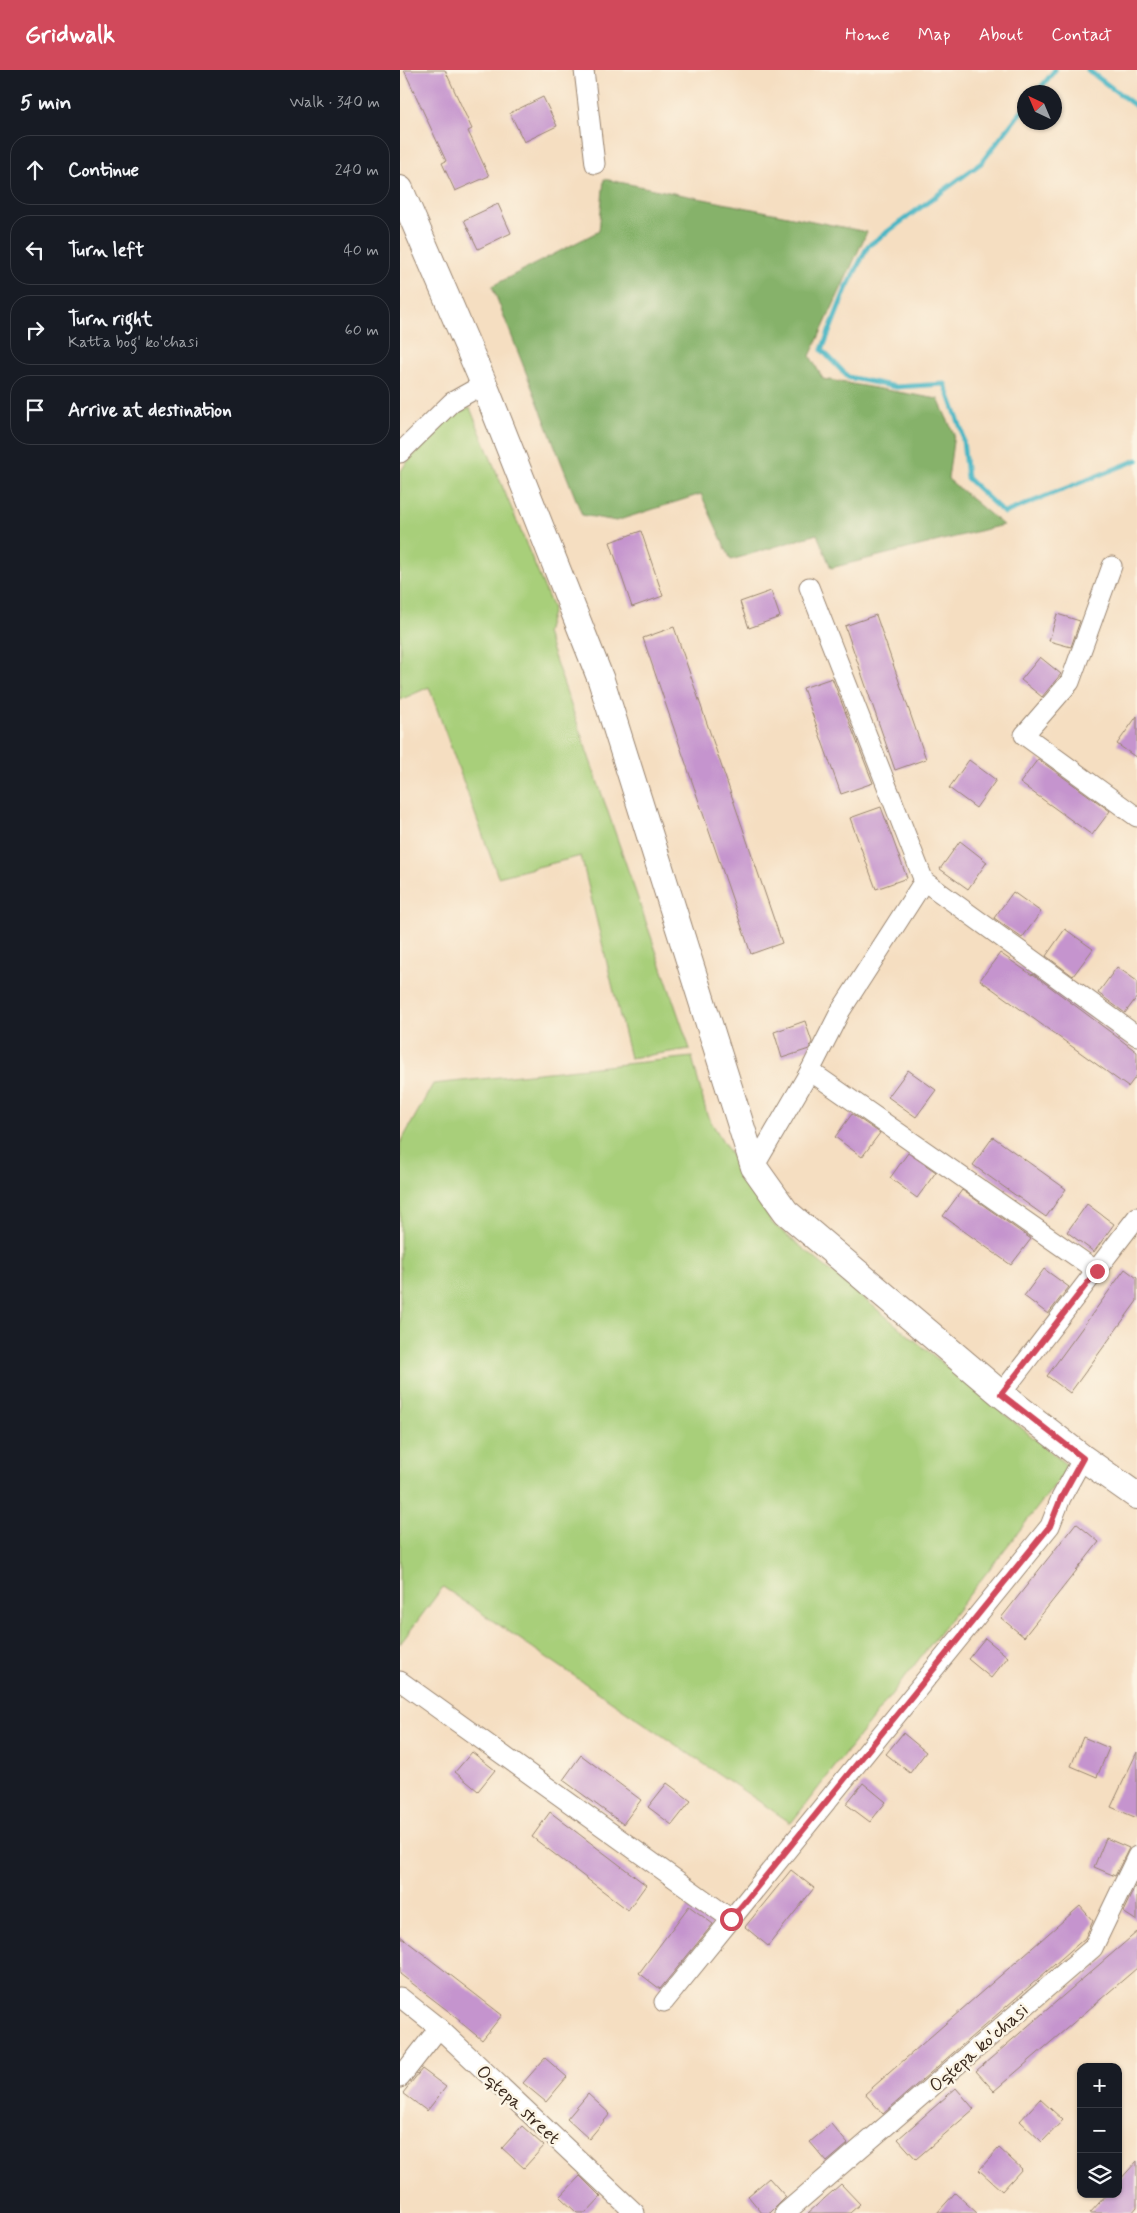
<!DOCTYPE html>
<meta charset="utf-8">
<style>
body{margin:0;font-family:Mynerve,sans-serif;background:#242831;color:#f1f3f6}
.controls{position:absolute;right:15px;bottom:15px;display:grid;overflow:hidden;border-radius:10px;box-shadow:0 1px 4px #0004}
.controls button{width:45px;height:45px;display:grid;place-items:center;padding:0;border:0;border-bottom:1px solid #363941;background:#171b24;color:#f1f3f6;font:25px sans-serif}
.compass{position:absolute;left:617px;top:15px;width:45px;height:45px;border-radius:50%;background:#171b24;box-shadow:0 1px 4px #0004;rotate:316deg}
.stop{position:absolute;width:15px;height:15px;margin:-11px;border:4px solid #d1495b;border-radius:50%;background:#fff}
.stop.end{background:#d1495b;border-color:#fff;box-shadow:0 1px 5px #0008}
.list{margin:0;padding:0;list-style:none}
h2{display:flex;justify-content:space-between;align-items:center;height:65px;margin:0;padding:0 20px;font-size:21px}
h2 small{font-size:16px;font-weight:400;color:#9ea1a6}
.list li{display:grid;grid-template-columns:32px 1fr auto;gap:15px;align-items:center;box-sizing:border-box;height:70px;margin:0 10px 10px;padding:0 10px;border:1px solid #363941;border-radius:20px}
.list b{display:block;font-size:19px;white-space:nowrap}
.list p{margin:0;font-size:16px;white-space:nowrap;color:#9ea1a6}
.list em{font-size:16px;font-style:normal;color:#9ea1a6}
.icon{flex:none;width:28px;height:28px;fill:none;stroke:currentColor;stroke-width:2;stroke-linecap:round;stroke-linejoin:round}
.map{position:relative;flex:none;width:737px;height:2143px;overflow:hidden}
header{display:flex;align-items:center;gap:30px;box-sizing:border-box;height:70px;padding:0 25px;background:#d1495b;color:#fff}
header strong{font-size:24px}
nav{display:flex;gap:28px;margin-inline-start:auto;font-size:18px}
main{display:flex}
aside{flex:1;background:#171b24}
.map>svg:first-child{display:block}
</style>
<header>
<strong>Gridwalk</strong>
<nav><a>Home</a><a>Map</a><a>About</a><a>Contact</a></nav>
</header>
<main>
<aside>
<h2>5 min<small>Walk · 340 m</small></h2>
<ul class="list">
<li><svg class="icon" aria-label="ahead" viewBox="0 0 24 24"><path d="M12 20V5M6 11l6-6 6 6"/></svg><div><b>Continue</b></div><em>240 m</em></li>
<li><svg class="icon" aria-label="left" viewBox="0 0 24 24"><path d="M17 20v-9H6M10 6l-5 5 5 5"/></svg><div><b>Turn left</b></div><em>40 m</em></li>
<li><svg class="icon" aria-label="right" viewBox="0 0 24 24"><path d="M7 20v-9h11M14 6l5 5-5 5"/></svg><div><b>Turn right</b><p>Katta bog' ko'chasi</p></div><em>60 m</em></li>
<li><svg class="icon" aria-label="arrive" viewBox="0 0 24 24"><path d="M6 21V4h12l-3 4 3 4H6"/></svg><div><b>Arrive at destination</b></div></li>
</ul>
</aside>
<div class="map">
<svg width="737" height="2143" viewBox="0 0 737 2143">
<rect width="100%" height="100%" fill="#fcf5e5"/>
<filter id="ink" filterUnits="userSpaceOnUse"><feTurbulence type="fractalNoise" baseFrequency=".02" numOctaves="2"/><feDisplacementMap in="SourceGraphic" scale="10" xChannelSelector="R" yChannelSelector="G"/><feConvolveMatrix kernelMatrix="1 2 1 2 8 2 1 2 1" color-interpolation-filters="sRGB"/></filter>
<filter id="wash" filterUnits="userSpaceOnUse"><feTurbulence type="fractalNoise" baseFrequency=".0096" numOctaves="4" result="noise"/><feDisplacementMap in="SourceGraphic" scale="20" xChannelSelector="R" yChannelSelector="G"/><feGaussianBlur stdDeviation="1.12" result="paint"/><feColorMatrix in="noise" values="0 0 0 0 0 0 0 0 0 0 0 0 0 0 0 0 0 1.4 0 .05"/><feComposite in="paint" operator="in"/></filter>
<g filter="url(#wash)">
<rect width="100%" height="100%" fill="#f5dec1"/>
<g fill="#a8cf7a" stroke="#727c4c">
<polygon points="70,338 153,539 146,563 290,979 230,988 181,786 98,807 29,617 0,630 0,402 7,392 52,345"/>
<polygon points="292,987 307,1045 372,1153 669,1397 391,1753 43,1517 0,1574 0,1074 33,1014"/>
</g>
<polygon fill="#86b26a" stroke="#606e44" points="204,109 467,162 410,286 423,309 538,329 554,364 548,409 603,455 431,498 417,464 331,490 301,424 216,451 182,445 92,216 199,161"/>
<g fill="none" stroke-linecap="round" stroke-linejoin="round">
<g stroke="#49b6c4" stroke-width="5">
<polyline points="688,0 737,37"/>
<polyline points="637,22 655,0"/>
<polyline points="624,38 581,93 468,176 446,219 422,280 448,307 496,317 545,314 562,361 567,408 604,443 737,390"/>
</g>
</g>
<g id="blocks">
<g fill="#c594ce">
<polygon points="4,0 45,0 72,59 68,61 89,106 55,121 42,93 46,91"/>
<polygon points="143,27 157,56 124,72 110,43"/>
<polygon points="98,134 111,163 78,179 64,150"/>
<polygon points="241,461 263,526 232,537 210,472"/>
<polygon points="371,521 380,547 349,558 340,532"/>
<polygon points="657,544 680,551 671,577 649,571"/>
<polygon points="476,545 526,689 495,700 445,556"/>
<polygon points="274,557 382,873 351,884 243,568"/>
<polygon points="640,587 661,604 642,627 621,610"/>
<polygon points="432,608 473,713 441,724 403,618"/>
<polygon points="737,646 737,688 717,674"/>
<polygon points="638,689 710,741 692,765 620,713"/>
<polygon points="569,690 596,710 576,738 549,718"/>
<polygon points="481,737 507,808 476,819 450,748"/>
<polygon points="560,771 587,792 568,819 540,799"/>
<polygon points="613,822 641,842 622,868 594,848"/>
<polygon points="665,859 693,879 673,906 646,886"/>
<polygon points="600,883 632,905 633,904 737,982 737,1005 728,1017 580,910"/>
<polygon points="717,897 737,911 737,927 725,943 698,923"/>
<polygon points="405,951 412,972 409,979 382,988 374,962"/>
<polygon points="508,1000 536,1020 516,1047 488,1027"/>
<polygon points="452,1044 480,1063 462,1087 435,1067"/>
<polygon points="593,1067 666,1119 646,1147 573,1095"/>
<polygon points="508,1083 536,1102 517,1128 490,1108"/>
<polygon points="562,1120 631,1169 611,1195 543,1146"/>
<polygon points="687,1134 714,1154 694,1182 667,1162"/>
<polygon points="644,1199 669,1217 648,1244 624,1226"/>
<polygon points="725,1199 737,1208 737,1231 670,1323 647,1306"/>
<polygon points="676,1453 699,1472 624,1567 601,1548"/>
<polygon points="585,1568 608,1587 591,1608 568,1589"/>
<polygon points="503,1663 526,1682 510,1703 486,1684"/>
<polygon points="683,1667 709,1678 697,1707 671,1696"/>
<polygon points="72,1682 95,1700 78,1721 55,1702"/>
<polygon points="737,1682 737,1748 711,1737"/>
<polygon points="181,1685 241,1730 223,1754 163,1710"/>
<polygon points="267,1713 291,1731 272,1755 248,1737"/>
<polygon points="463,1713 486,1732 470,1752 446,1734"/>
<polygon points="150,1742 246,1815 228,1840 132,1767"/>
<polygon points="706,1768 729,1778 715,1806 694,1797"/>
<polygon points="391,1800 414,1818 368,1876 345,1857"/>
<polygon points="737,1812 737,1851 723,1842"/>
<polygon points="289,1836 313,1854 260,1919 239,1903"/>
<polygon points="680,1836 693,1851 685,1868 483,2044 465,2024"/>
<polygon points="737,1862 737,1898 594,2021 576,2001"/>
<polygon points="0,1866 102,1945 82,1970 59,1951 60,1950 0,1904"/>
<polygon points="145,1988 167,2007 146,2032 123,2013"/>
<polygon points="22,1999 46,2017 27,2041 3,2023"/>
<polygon points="556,2018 574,2039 516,2089 498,2069"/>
<polygon points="188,2024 210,2044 189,2069 167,2049"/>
<polygon points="640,2029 663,2050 642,2072 620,2051"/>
<polygon points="431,2054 448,2074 427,2092 410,2072"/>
<polygon points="122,2056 144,2076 124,2098 102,2078"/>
<polygon points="599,2078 622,2099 602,2121 579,2100"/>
<polygon points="737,2091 737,2137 732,2143 690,2143 707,2124 718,2124 718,2112"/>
<polygon points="180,2106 201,2127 186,2143 177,2143 160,2127"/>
<polygon points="369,2108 386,2127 370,2143 362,2143 348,2126"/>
<polygon points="441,2114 460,2134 450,2143 408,2143"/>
<polygon points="555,2123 577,2143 537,2143"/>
</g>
</g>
</g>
<g filter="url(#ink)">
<use href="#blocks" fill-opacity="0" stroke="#988470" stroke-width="1"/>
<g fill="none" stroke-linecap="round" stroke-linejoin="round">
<g stroke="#988470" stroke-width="21">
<g id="street">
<polyline points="184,0 195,94"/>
<polyline points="0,383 52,332 84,314"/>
<polyline points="712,496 670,612 624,665 737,747"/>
<polyline points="409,517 524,811 737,966"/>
<polyline points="410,1001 697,1201"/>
<polyline points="354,1097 410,1001 441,940 524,811"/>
<polyline points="601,1324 737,1147"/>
<polyline points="0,1611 331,1849"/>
<polyline points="0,1927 39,1958 235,2143"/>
<polyline points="264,1932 650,1456 661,1428 683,1388"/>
<polyline points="0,2008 39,1958"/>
<polyline points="385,2143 693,1878 737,1786"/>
</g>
</g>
<g stroke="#988470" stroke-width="28">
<polyline id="secondary" points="0,119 84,314 201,610 354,1097 386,1142 601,1324 683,1388 737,1426"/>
</g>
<use href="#street" stroke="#fff" stroke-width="19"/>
<use href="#secondary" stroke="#fff" stroke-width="26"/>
</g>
</g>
<g fill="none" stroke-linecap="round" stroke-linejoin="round" filter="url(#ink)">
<polyline stroke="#d1495b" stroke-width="6" points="331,1849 650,1456 661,1428 683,1388 601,1324 697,1201"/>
</g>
<g text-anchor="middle" stroke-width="5" stroke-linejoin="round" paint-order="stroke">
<g font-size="19" fill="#3b2a1e" stroke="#fcf5e5">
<text transform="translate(578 1977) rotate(-41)" y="7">Oqtepa ko'chasi</text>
<text transform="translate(119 2034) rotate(43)" y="7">Oqtepa street</text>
</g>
</g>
</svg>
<div class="controls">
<button>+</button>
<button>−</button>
<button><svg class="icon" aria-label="layers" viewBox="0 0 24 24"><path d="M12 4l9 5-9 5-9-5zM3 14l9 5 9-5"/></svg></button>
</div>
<svg class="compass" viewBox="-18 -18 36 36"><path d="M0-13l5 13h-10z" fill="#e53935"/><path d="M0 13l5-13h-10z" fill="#9ea1a6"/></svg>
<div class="stop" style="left:331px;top:1849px"></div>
<div class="stop end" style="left:697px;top:1201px"></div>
</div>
</main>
